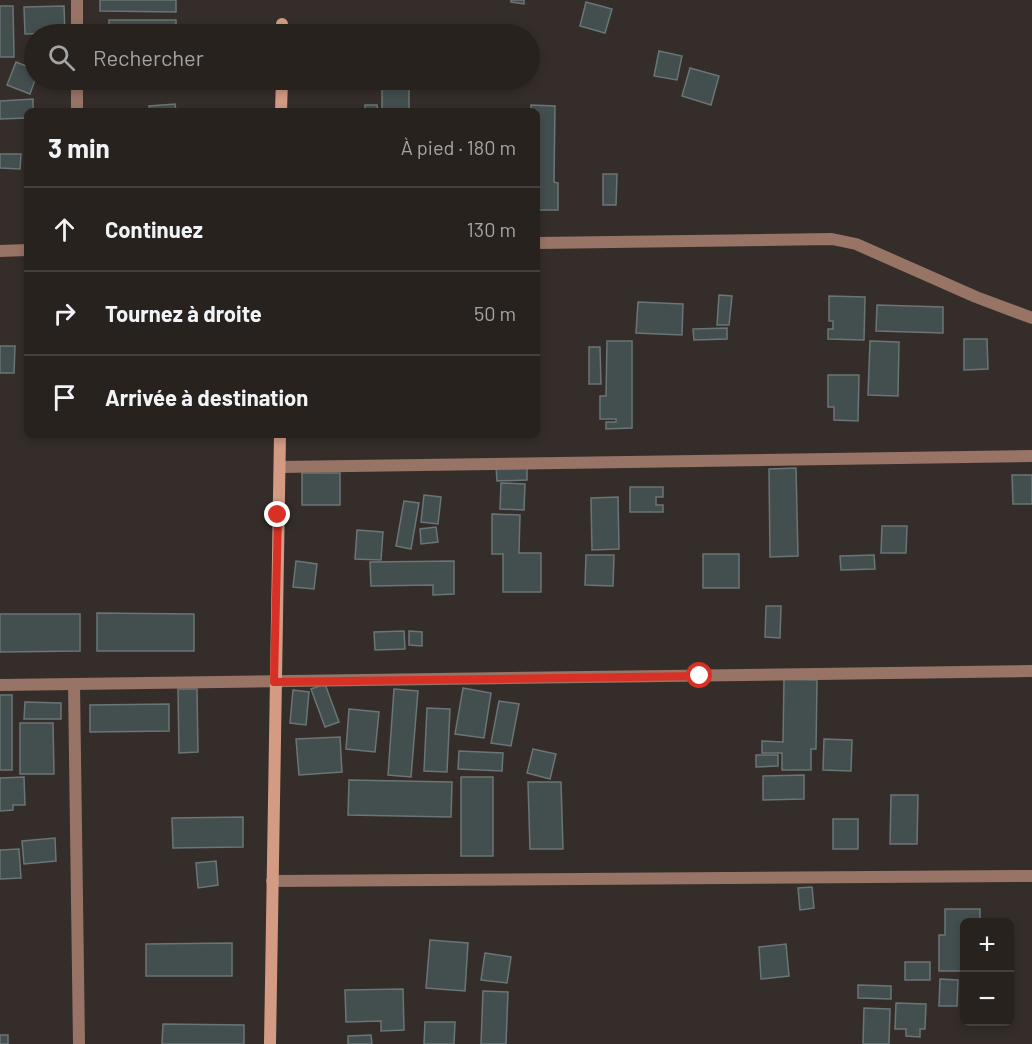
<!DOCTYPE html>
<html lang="fr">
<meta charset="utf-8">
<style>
body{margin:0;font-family:Barlow,sans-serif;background:#342f2c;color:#f1f3f6}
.controls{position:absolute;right:18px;bottom:18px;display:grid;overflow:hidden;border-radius:9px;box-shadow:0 3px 9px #0003}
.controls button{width:54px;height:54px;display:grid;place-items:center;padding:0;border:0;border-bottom:2px solid #443f3d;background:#28221f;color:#f1f3f6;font:30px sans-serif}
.stop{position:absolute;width:18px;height:18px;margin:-14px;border:4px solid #d93025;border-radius:50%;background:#fff}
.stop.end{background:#d93025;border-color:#fff;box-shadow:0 2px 6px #0008}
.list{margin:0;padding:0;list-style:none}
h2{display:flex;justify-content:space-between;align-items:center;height:78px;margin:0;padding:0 24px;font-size:26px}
h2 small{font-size:20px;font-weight:400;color:#a5a4a4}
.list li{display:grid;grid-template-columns:39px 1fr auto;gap:18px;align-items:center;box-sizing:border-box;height:84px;padding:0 24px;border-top:2px solid #443f3d}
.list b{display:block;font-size:22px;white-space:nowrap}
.list em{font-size:20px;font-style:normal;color:#a5a4a4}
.icon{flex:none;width:33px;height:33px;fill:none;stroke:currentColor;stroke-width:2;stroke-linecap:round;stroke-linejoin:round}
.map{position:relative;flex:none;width:1032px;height:1044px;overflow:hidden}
.search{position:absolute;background:#28221f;box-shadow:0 3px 9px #0003;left:24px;top:24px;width:516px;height:66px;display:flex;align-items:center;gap:15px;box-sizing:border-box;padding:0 21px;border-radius:33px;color:#a5a4a4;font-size:22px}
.panel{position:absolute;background:#28221f;box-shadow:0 3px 9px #0003;left:24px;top:108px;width:516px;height:330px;border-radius:9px}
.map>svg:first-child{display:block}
</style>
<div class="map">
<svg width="1032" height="1044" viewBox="0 0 1032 1044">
<rect width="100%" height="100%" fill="#352d29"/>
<g fill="#434e4f" stroke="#6a7576" stroke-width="1.5">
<polygon points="100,0 176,0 176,12 100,11"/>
<polygon points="511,0 524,0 524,4 511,2"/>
<polygon points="586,2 612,9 605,33 580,26"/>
<polygon points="0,6 13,6 14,57 0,57"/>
<polygon points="64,6 65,34 50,34 50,33 25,34 24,7"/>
<rect x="109" y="20" width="67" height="11"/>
<polygon points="659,51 682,56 677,80 654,76"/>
<polygon points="16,62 34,69 35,80 30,94 7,85"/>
<polygon points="690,68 719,76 711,105 682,96"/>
<rect x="116" y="80" width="38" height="4"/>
<rect x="382" y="88" width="27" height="23"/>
<polygon points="33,99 33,111 27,111 27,118 0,119 0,101"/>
<polygon points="175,104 176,111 150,111 149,106"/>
<polygon points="365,105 377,105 378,111 365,111"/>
<polygon points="531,105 555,106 554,182 558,183 558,210 537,210 537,111 531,111"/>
<polygon points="0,154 21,154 20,169 0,168"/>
<polygon points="603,174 617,174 616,205 603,205"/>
<polygon points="719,295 732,296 729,325 717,325"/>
<polygon points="829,296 865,297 864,340 828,339 828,329 833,329 833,321 829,321"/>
<polygon points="638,302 683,304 682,335 636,333"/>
<polygon points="877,305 943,307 943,333 876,331"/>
<polygon points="727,328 727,339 694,340 693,329"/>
<polygon points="964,339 987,339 988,369 964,370"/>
<polygon points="607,341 632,341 632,428 606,429 606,422 616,422 616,419 600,419 600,396 606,396"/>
<polygon points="870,341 899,342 898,396 868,395"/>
<polygon points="0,346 15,346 14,373 0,373"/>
<polygon points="589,347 600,347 601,384 589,384"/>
<polygon points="828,375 859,375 858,421 834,420 834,407 828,407"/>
<polygon points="496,466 527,466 527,480 497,481"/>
<polygon points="796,468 798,556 770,557 769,469"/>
<rect x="302" y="473" width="38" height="32"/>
<polygon points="1012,475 1032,475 1032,504 1013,504"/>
<polygon points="501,483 525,484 524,510 500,509"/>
<polygon points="630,487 663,487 663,497 656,497 656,505 663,505 663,512 630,512"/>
<polygon points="424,495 441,497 438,524 421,522"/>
<polygon points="618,497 619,549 592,550 591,498"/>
<polygon points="404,501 419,503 411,549 396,546"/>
<polygon points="492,514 520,515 519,553 541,553 541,592 503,592 503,554 492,554"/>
<polygon points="882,526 907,526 906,553 881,553"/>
<polygon points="436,527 438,542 421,544 420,529"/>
<polygon points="357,530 383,532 381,560 355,559"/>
<rect x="703" y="554" width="36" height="34"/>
<polygon points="586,555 614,555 613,586 585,585"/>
<polygon points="874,555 875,569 841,570 840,556"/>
<polygon points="296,561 317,564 314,589 293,587"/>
<polygon points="454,561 454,594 433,595 433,585 371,586 370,562"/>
<polygon points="766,606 781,606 780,638 765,637"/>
<polygon points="97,613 194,614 194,651 97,651"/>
<polygon points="0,614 80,614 80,651 0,652"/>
<polygon points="404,631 405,649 375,650 374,632"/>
<polygon points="409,631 422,632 422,646 409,645"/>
<polygon points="784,679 817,680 816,749 811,749 811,770 782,770 782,753 762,753 762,741 783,742"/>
<polygon points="325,684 339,722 325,727 311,689"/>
<polygon points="463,688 491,693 484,738 455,734"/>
<polygon points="178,689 197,689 198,752 179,753"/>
<polygon points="394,689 418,691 411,777 388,775"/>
<polygon points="293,690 309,692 306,725 290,723"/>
<rect x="0" y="695" width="12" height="75"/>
<polygon points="499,701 519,704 511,746 491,743"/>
<polygon points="25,702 61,703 61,719 24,719"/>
<polygon points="169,704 169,731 90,732 90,705"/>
<polygon points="427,708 450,709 447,772 424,771"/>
<polygon points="349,709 379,712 375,752 346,749"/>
<polygon points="20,723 53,723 54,774 20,774"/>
<polygon points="340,737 342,772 299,775 296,739"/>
<polygon points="824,739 852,740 851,771 823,770"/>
<polygon points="533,749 556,754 550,779 527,773"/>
<polygon points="459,751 503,753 502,771 458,769"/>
<polygon points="756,755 778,755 778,766 756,767"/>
<polygon points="804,775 804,799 763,800 763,776"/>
<polygon points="24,777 25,805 13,805 13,810 0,811 0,778"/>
<rect x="461" y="777" width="32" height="79"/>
<polygon points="349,780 452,782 451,817 348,815"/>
<polygon points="528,782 561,782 563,849 530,849"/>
<polygon points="891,795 918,795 917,844 890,844"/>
<polygon points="243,817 243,847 173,848 172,818"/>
<rect x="833" y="819" width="25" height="30"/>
<polygon points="55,838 56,861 24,864 22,841"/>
<polygon points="19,849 21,878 0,879 0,850"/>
<polygon points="216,861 218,885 198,888 196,863"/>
<polygon points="812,887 814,908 800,910 798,888"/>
<polygon points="945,909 980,909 980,922 964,922 964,971 939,971 939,935 945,935"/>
<polygon points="430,940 468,943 465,991 426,988"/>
<polygon points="232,943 232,976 146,976 146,944"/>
<polygon points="786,944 789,976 761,979 759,947"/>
<polygon points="485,953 511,957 507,983 481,980"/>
<rect x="905" y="962" width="25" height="18"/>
<polygon points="940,979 958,980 957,1006 939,1006"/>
<polygon points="858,985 891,986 891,999 858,998"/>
<polygon points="403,989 404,1030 381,1031 381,1021 346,1022 345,990"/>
<polygon points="483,991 508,992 506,1044 481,1044"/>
<polygon points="896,1003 926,1004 925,1029 920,1029 920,1037 906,1036 906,1029 895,1029"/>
<polygon points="864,1008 890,1009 889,1044 863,1044"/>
<polygon points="425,1022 455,1022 454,1044 424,1044"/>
<polygon points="163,1024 244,1025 244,1044 162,1044"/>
<rect x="0" y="1035" width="8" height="9"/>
<polygon points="371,1035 372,1044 348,1044 348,1036"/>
</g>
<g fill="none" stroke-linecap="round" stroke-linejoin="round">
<g stroke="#977466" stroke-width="12">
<polyline points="77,34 77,0"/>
<polyline points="77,111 77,80"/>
<polyline points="537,243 832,239 856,244 976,297 1032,318"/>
<polyline points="0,251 27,250"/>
<polyline points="280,467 1032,456"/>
<polyline points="74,684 79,1044"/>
<polyline points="0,685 1032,671"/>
<polyline points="272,881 1032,876"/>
</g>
<g stroke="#d39b84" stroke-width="12">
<polyline points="282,34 282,24"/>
<polyline points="281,111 282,80"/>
<polyline points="270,1044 280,435"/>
</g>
</g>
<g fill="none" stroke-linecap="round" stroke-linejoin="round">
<polyline stroke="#d93025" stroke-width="8" points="278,515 274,682 700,676"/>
</g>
</svg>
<div class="controls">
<button>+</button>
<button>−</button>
</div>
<div class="stop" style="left:700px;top:676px"></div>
<div class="stop end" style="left:278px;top:515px"></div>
<div class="search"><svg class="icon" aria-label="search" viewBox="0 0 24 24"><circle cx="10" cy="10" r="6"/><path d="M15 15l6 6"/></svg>Rechercher</div>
<section class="panel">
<h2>3 min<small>À pied · 180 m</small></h2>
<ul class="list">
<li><svg class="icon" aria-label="ahead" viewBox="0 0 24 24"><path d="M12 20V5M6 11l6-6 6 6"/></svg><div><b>Continuez</b></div><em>130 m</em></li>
<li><svg class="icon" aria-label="right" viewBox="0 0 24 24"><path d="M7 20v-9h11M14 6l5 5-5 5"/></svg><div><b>Tournez à droite</b></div><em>50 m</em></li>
<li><svg class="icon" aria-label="arrive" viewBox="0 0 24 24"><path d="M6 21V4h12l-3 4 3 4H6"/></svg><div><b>Arrivée à destination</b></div></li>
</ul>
</section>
</div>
